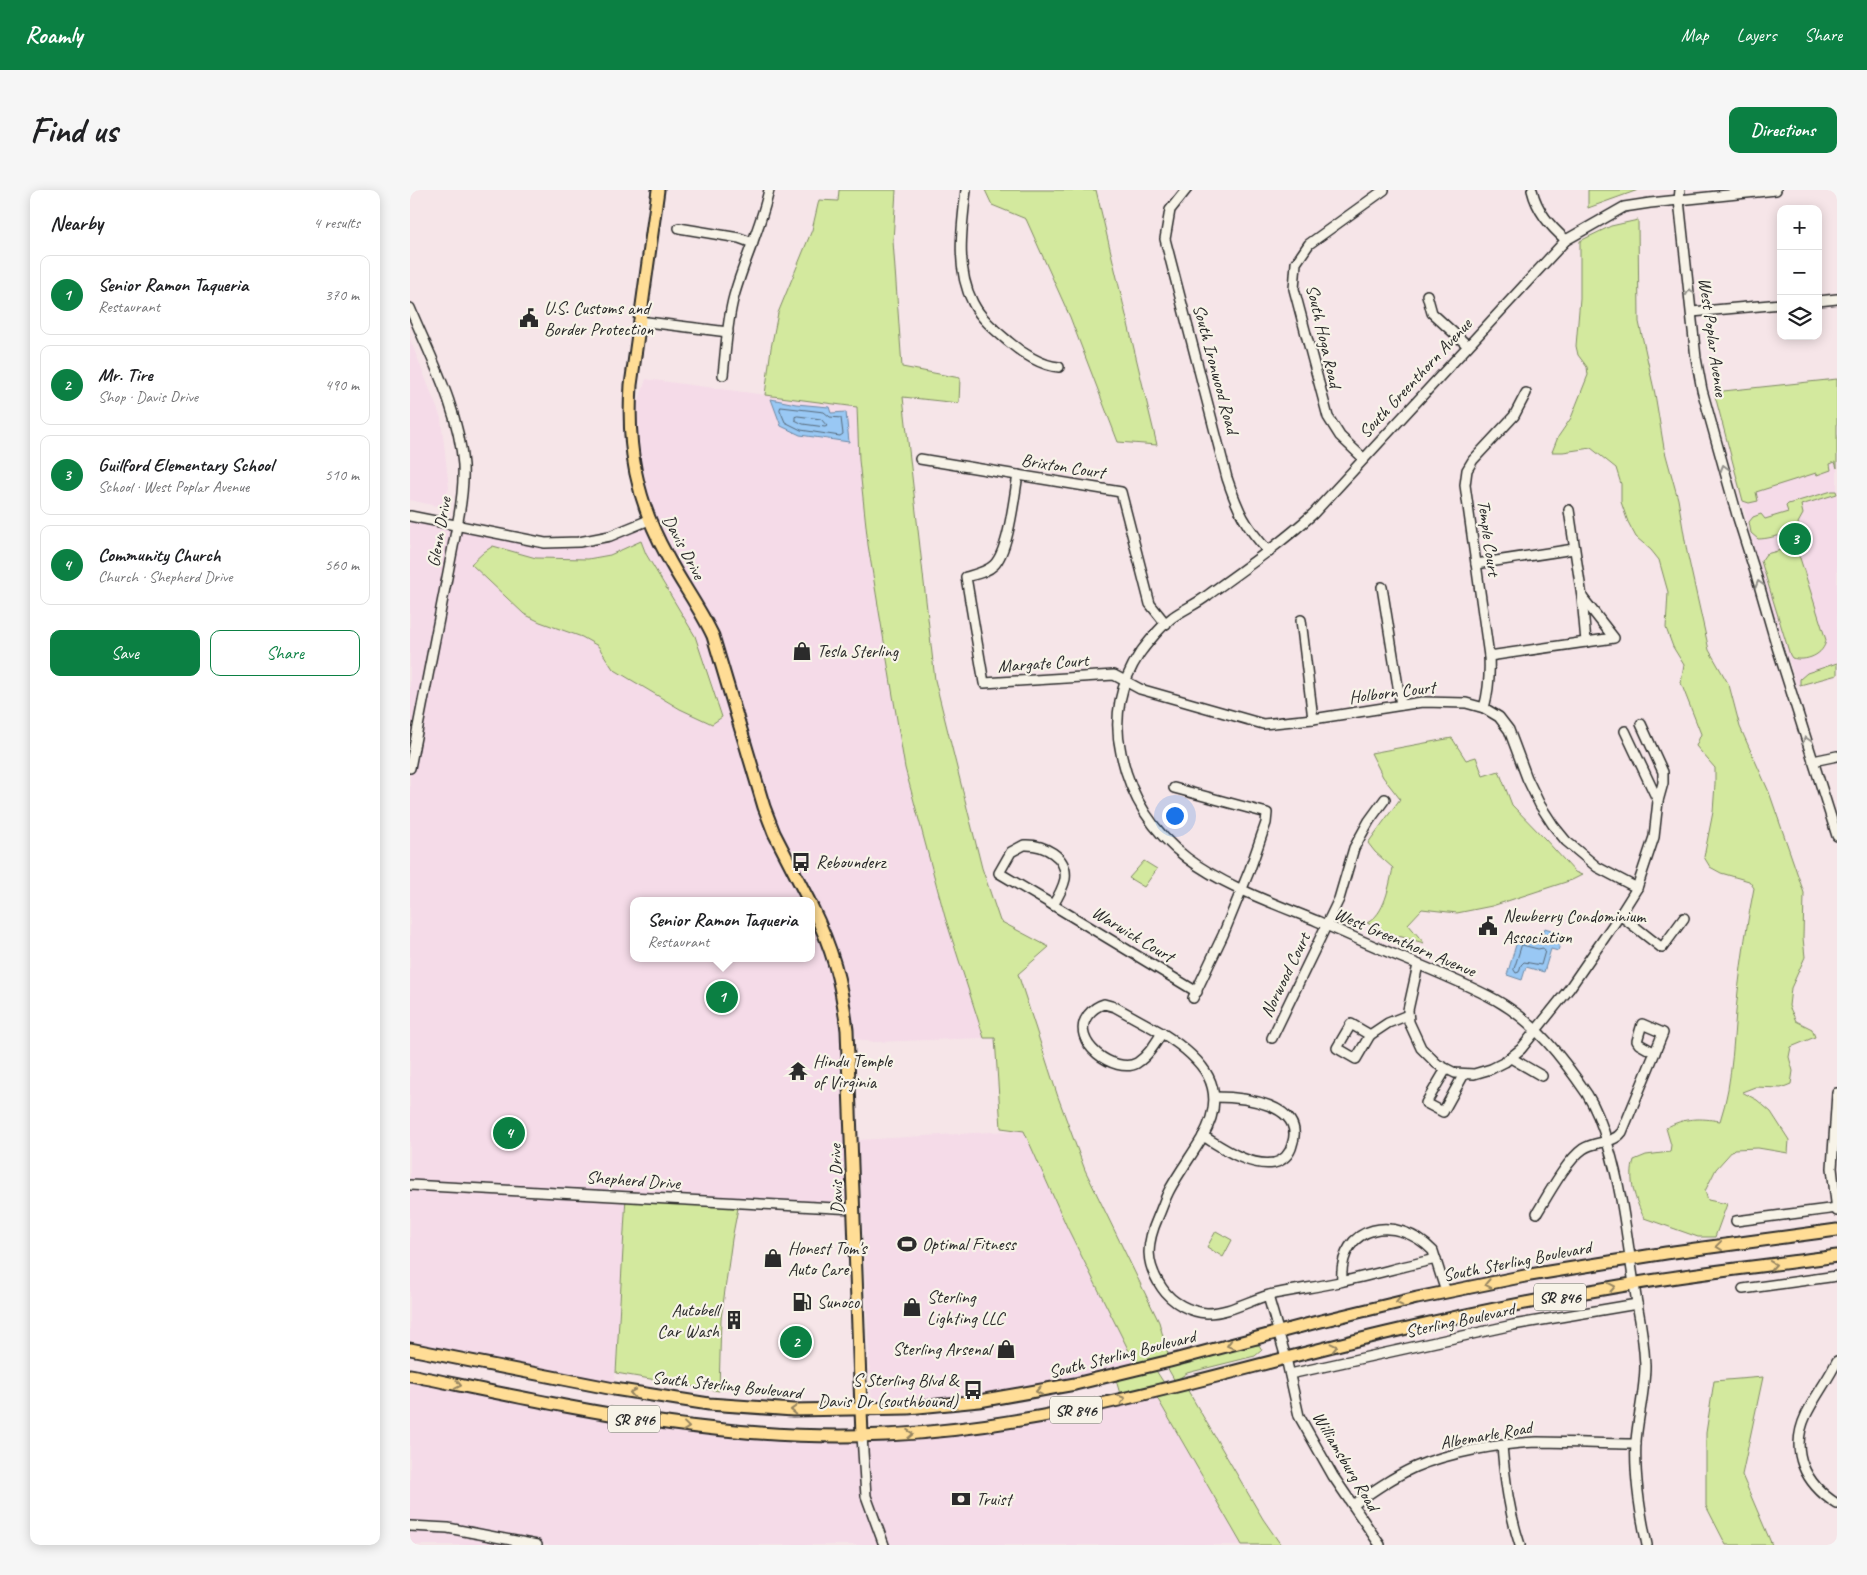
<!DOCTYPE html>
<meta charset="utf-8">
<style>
body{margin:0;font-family:Caveat,sans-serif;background:#f6f6f6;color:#202124}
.controls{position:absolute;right:15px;top:15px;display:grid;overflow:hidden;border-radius:10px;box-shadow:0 2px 12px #0003}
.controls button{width:45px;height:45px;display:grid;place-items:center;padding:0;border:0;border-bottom:1px solid #e0e0e0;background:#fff;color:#202124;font:25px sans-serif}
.you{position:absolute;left:764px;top:625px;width:18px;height:18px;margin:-12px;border:4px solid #fff;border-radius:50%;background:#1a73e8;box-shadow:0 0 0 8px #1a73e833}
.badge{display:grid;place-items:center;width:32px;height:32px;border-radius:50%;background:#0b8043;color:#fff;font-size:16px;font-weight:700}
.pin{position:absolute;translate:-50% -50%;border:2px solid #fff;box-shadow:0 1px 5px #0006}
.popup{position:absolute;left:220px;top:707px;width:185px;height:65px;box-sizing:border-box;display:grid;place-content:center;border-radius:10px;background:#fff;filter:drop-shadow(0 1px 4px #0005);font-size:16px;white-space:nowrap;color:#757577}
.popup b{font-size:19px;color:#202124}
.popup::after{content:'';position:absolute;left:50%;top:100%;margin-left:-10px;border:10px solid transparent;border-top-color:#fff}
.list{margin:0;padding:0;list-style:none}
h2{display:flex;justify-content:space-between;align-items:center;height:65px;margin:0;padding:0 20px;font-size:21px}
h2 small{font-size:16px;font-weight:400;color:#757577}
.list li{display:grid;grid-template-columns:32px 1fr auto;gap:15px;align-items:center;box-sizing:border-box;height:80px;margin:0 10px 10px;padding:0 10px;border:1px solid #e0e0e0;border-radius:10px}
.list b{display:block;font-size:19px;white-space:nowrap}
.list p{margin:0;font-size:16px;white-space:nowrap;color:#757577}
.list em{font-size:16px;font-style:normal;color:#757577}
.actions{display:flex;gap:10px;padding:15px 20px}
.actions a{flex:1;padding:11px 0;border:1px solid #0b8043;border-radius:10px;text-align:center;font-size:18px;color:#0b8043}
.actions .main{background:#0b8043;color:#fff}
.icon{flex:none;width:28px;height:28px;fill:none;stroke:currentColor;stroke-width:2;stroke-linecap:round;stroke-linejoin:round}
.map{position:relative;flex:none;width:1427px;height:1355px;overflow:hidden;border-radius:10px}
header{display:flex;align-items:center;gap:30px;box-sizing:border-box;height:70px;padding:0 25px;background:#0b8043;color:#fff}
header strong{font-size:24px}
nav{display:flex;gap:28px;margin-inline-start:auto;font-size:18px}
.intro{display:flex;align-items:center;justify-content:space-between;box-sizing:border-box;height:120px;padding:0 30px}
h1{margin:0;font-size:35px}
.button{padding:12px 22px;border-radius:10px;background:#0b8043;color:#fff;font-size:18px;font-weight:700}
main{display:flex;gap:30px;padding:0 30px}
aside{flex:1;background:#fff;border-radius:10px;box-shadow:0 2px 12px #0003}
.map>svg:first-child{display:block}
</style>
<header>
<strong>Roamly</strong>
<nav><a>Map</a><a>Layers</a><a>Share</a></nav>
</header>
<div class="intro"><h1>Find us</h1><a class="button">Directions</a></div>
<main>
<aside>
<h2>Nearby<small>4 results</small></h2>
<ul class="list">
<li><span class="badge">1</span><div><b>Senior Ramon Taqueria</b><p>Restaurant</p></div><em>370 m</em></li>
<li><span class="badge">2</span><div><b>Mr. Tire</b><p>Shop · Davis Drive</p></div><em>490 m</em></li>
<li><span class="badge">3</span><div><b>Guilford Elementary School</b><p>School · West Poplar Avenue</p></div><em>510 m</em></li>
<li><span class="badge">4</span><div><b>Community Church</b><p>Church · Shepherd Drive</p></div><em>560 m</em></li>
</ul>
<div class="actions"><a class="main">Save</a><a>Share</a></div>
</aside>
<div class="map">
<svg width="1427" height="1355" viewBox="0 0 1427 1355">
<rect width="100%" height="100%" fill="#f6e5e8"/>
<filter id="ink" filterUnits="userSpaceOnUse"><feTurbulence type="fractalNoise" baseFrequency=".02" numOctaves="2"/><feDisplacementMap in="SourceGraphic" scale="10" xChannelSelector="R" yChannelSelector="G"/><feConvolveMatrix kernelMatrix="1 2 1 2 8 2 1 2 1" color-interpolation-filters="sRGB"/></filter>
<g filter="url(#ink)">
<g fill="#f5dbe8" fill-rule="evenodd">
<polygon points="0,149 31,228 39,298 31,317 0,310"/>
<polygon points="236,189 447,217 449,270 458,355 495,578 535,727 574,848 464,852 446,849 434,781 362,625 332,530 309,448 252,350 232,291 226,260 224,225"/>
<polygon points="1427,189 1427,487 1387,495 1351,384 1304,202"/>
<path d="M0,326L135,353L169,352L239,330L295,429L354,617L399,711H223V768H401V715L429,785L444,1019L216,1006L204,1199L0,1159ZM231,352L236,364L252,389L297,477L312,527L302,534L270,519L203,479L188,456L172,447L130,432L114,424L93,358L104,363L126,368L178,369L200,365Z"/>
<polygon points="614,940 657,1037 728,1179 665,1194 462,1219 448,950"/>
<polygon points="0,1185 263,1235 479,1245 746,1206 832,1355 0,1355"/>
</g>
<g fill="#d3e99e" stroke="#7f8a64">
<polygon points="429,0 486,0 483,51 492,177 550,188 549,213 493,207 525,490 572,678 590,731 639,757 608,784 648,907 675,980 749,1132 760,1171 728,1179 657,1037 614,941 591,938 585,848 574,848 535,727 495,578 458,355 449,270 447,217 355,205 361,158 368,123 402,40 409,10 428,11"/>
<polygon points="575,0 686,0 747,255 708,252 660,127 616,29 582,15"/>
<polygon points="1178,0 1228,0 1178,18"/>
<path d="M1228,30L1229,132L1245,204L1254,258L1268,309L1277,362L1299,460L1319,495L1330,537L1359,602L1394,703L1393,748L1395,767L1381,798L1379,816L1386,831L1402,839L1405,847L1381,857L1379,867L1383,881L1381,894L1371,898L1345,897L1332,902L1347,910L1361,922L1379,950L1378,963L1348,958L1324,959L1306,979L1295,1001L1298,1010L1317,1014L1305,1047H1288L1234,1028C1225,1009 1218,990 1224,970L1236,965L1260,962L1261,955L1256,938C1274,927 1291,928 1310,931C1324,889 1323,844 1328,801C1332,767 1337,732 1344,698L1339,691L1311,683L1300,677L1294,667L1303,622L1305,594V578L1286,556L1291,544L1271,493L1274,475L1263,457L1256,438L1258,402L1249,370L1241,360L1226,347L1218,332L1211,312V294L1206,278L1181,258L1153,262H1142L1148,247L1161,228L1178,185L1177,177L1168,165L1166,156L1170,108V51L1201,36Z"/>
<polygon points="1427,189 1427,278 1425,272 1420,274 1421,280 1407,285 1406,283 1346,302 1348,311 1339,313 1333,311 1304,202"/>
<path d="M1422,301H1426L1427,304L1391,315L1393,324L1388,333L1393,349C1377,339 1365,349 1348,349L1341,343L1339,332L1343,327L1351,324L1355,329L1378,322L1376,316L1378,314Z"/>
<polygon points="231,351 236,364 285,446 312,527 302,534 270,519 203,479 188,456 172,447 130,432 114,424 61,374 74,362 83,356 126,368 178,369 200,365"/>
<path d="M1375,359L1383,360L1390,368L1416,450C1414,465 1396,472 1382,468L1380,465L1351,371L1356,364Z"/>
<polygon points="1427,473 1427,485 1390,495 1390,489 1397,483"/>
<path d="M1042,548L1056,570L1066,567L1073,586L1089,581L1102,615L1135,649L1165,682L1172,685L1162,690L1082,716L1047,723L1012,719L998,734L1014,753L981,744L957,733C975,724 979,696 983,678L965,662L958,653L990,609L973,587L961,563Z"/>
<polygon points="734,671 747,679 734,697 719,688"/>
<polygon points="216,1006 329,1013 322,1049 311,1129 309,1201 206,1183"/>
<polygon points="806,1041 822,1050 813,1067 797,1057"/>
<polygon points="843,1155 849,1155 852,1160 845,1166 777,1183 765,1191 757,1177"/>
<polygon points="745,1179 754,1193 710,1204 706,1190"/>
<polygon points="1353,1187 1332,1285 1362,1355 1316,1355 1296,1316 1296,1243 1304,1191"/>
<polygon points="777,1199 853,1329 871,1355 832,1355 746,1206"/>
</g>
<g fill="#99c8f4" stroke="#6d89a4">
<polygon points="361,209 386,214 419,217 421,223 436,222 439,252 390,245 371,236"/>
<polygon points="1135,738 1153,744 1148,761 1141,759 1134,782 1116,777 1112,790 1097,785 1108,748 1130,754"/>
</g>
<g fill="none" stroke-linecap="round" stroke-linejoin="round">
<g stroke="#576a7b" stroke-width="1">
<polygon points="371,217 414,222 420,227 431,228 433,244 430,246 391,240 375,232 370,220"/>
<polygon points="388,226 411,229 417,236 415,237 393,234 385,230 385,227"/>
<polygon points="1112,755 1128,759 1133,758 1135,761 1131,775 1114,772 1111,775 1109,782 1106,783 1104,780"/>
</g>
<g stroke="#2b2b2b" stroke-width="12">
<g id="minor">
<path d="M556,0C552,36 545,79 563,113C571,129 586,141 599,152C612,163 632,176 649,177"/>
<path d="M776,0L760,20L755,49L817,288C828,321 835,336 859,362"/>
<path d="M1122,0C1127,21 1140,36 1156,50"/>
<polyline points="1270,0 1269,10 1286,168 1292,200 1327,325 1347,388 1367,457 1427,646"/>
<polyline points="269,38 329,48 343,53"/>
<polyline points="1017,105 1022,123 1058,156"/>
<polyline points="1408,111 1427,109"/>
<path d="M0,118C21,168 49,220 53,275C54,296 51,316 47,336L0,578"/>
<polyline points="1282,122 1371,114"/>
<polyline points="229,131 318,142"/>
<path d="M313,185C316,159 317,131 324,106C334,70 351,37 359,0"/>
<polyline points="953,268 930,246 918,227 884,99 886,73 899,54 974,0"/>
<polyline points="510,269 711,302 740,414 756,434"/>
<path d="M608,285C604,307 599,360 584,375C577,382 566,384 556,387L574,493L704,485L730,499L853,534L903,529L1012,512L1056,513L1074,518L1089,527L1099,540L1117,588L1130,615L1143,635L1156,651L1187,677L1227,698"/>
<polyline points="1159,320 1172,407 1176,452"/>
<polyline points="0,326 135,353 169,352 200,346 239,330"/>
<polyline points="1066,374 1164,359"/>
<polyline points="972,397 991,515"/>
<polyline points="891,430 903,529"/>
<polyline points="1079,466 1204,448 1172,407"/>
<path d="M1074,518C1079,500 1080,485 1079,466L1055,295L1057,280L1063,270L1104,226L1116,203"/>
<polyline points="1215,541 1248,611"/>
<polyline points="1403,571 1427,566"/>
<polyline points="764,598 857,623 856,633 840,679 813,745 783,808"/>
<path d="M614,655C633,654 658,666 655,689C653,698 648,707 643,715L589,683L601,662Z"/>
<polyline points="643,715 787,802"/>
<polyline points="1210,725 1252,758 1274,728"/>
<polyline points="1008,775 998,820 999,832 1011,858 1027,874 1045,883 1064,884 1081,879 1095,872 1111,859 1159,799 1210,725 1227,698 1244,647 1248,611 1253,593 1253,582 1231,534"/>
<path d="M694,814L705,817L752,843C745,854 738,866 727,873C706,885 658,852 678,825C682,820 687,816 694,814Z"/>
<polygon points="941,834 960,845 946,869 927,858"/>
<path d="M752,843C793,869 821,898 792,948C782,965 770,981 760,999C755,1008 752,1018 748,1027C736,1054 735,1073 752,1098C762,1113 780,1122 797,1123C819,1123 838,1111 859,1105C882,1100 906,1097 930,1092C962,1085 994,1076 1026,1069"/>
<polyline points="960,845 978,833 998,825"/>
<polyline points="862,848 929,709 944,658 959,631 975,609"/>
<polyline points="1101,868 1132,886"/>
<polyline points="1036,879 1016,913 1033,922 1054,884"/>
<polyline points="1427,903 1422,978 1427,1021"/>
<path d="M793,946C813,958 839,977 864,973C873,971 880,964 882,955C897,914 832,907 805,907"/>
<polyline points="0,995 444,1019"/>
<path d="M1127,1023C1138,1005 1157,970 1173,959C1186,950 1202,955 1212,942L1253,843L1232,834L1227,851L1229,854L1245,863"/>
<polyline points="1326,1031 1427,1018"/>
<path d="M932,1091C928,1033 988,1024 1023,1061L1036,1102"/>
<polyline points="1333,1099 1427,1086"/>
<polyline points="858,1106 876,1168 889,1226 923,1286 970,1355"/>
<path d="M1427,1171C1418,1190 1405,1206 1396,1225C1379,1261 1395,1294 1427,1314"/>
<polyline points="880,1184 1103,1135 1227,1114"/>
<polyline points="452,1246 456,1306 474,1355"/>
<path d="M1092,1256C1095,1290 1099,1322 1110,1355"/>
<path d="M943,1315C963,1301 983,1287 1005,1277C1037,1263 1092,1253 1127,1252C1160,1252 1193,1254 1226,1254"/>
<polyline points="0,1336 38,1338 127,1355"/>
<path d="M1237,1355C1230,1322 1224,1285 1226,1251C1228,1226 1235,1201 1235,1175C1234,1154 1231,1134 1227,1113C1218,1060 1214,1007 1198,955C1193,937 1187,920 1177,904C1152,867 1125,832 1086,810C1049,790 1009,775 971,759C949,750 928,740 907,731C818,695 734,669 711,563C703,528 710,493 730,463C739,451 750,437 763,427C774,419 787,414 798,405C834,379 870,354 903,324L1156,50L1214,17L1240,13L1366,0"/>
</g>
</g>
<g stroke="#2b2b2b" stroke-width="15">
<g id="major">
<path d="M248,0L221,195C217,258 226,310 257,366C271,393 290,418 303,446L354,617L364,643L399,711"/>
<path d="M401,715C423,760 431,790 437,840L452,1246"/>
<polyline points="0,1159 204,1199 299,1214 383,1220 498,1218 569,1211 665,1194 760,1171 907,1132 1007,1108 1120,1085 1256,1063 1427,1040"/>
<path d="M0,1185C159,1217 312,1253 476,1245C651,1237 819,1179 989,1140C1062,1123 1136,1108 1210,1096C1282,1083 1355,1076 1427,1066"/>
</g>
</g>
<use href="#minor" stroke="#f7f3e8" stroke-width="9"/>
<use href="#major" stroke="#ffdd96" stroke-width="11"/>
</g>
<defs><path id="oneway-chevron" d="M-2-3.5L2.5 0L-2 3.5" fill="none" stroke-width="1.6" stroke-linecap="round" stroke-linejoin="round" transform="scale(1.25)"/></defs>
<g stroke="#918f8a">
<use href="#oneway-chevron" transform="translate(1280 102) rotate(-97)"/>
<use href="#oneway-chevron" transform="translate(1314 278) rotate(-106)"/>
<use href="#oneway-chevron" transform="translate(1349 394) rotate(-106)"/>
<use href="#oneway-chevron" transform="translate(1396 550) rotate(-108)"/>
</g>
<g stroke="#958460">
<use href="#oneway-chevron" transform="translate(1309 1056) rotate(173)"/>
<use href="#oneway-chevron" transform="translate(1363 1075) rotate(-8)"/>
<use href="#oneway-chevron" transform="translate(1078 1094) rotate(169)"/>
<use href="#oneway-chevron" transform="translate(1202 1097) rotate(-11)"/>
<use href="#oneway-chevron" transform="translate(989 1112) rotate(167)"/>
<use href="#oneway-chevron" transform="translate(820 1155) rotate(165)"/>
<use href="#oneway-chevron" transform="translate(924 1157) rotate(-13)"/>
<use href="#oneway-chevron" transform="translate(48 1195) rotate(11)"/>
<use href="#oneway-chevron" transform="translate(629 1201) rotate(170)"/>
<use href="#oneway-chevron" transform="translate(223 1203) rotate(-170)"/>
<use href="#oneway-chevron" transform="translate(712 1209) rotate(-14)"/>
<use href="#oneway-chevron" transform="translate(384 1220) rotate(-178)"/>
<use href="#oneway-chevron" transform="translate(276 1237) rotate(7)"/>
<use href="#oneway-chevron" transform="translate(500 1244) rotate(-4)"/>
</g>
</g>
<defs>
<g id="civic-bare" transform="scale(1.5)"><path d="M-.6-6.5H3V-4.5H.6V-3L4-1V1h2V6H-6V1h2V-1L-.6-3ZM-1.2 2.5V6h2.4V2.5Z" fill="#2b2b2b" stroke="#f7f3e8" stroke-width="2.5" paint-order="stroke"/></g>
<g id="shop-bare" transform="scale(1.5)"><path d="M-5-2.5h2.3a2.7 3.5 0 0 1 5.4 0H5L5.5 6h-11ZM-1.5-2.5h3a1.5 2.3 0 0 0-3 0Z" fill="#2b2b2b" stroke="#f7f3e8" stroke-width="2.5" paint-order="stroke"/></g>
<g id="bus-bare" transform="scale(1.5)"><path d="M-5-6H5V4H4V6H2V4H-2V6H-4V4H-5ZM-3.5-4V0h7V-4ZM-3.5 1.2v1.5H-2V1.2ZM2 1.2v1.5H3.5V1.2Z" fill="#2b2b2b" stroke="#f7f3e8" stroke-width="2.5" paint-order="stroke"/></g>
<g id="temple-bare" transform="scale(1.5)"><path d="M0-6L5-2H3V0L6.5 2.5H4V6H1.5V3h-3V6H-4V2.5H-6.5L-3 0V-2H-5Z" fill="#2b2b2b" stroke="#f7f3e8" stroke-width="2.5" paint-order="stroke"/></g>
<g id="stadium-bare" transform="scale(1.5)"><path d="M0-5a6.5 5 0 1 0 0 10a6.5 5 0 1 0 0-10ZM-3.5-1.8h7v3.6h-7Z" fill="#2b2b2b" stroke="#f7f3e8" stroke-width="2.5" paint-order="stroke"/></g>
<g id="fuel-bare" transform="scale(1.5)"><path d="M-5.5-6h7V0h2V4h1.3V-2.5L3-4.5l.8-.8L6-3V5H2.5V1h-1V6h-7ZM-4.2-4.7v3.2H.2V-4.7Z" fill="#2b2b2b" stroke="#f7f3e8" stroke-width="2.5" paint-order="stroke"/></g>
<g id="building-bare" transform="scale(1.5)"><path d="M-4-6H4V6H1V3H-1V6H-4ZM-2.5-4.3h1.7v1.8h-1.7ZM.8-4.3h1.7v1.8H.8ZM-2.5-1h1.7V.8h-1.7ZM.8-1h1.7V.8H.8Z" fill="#2b2b2b" stroke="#f7f3e8" stroke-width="2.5" paint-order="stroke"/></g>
<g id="bank-bare" transform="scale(1.5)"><path d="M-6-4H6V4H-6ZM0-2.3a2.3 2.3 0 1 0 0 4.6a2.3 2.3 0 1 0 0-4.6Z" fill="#2b2b2b" stroke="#f7f3e8" stroke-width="2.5" paint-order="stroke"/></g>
</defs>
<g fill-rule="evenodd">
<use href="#civic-bare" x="119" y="128"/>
<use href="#shop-bare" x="392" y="461"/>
<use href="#bus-bare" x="391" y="672"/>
<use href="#civic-bare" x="1078" y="736"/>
<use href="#temple-bare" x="388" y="881"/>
<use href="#stadium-bare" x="497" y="1054"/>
<use href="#shop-bare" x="363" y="1068"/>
<use href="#fuel-bare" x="392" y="1112"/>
<use href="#shop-bare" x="502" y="1117"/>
<use href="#building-bare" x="324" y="1130"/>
<use href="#shop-bare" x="596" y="1159"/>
<use href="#bus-bare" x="563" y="1200"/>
<use href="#bank-bare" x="551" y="1309"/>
</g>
<g text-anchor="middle" stroke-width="4.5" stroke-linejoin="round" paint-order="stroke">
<g fill="#f7f3e8" stroke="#686764" stroke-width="1">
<rect x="1124" y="1093.5" width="52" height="27" rx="4"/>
<rect x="640" y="1206.5" width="52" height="27" rx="4"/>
<rect x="198" y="1215.5" width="52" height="27" rx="4"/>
</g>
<g font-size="16" font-weight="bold" fill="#2b2b2b">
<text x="1150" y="1113">SR 846</text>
<text x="666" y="1226">SR 846</text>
<text x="224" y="1235">SR 846</text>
</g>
<g font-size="18" fill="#2b2b2b" stroke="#f7f3e8" text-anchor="start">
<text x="134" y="124">U.S. Customs and<tspan x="134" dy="21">Border Protection</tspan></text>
<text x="407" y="467">Tesla Sterling</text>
<text x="406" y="678">Rebounderz</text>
<text x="1093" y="732">Newberry Condominium<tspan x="1093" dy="21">Association</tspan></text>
<text x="403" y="877">Hindu Temple<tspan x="403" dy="21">of Virginia</tspan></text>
<text x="512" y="1060">Optimal Fitness</text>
<text x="378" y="1064">Honest Tom's<tspan x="378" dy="21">Auto Care</tspan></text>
<text x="517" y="1113">Sterling<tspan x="517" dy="21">Lighting LLC</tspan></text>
<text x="407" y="1118">Sunoco</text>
<text x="309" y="1126" text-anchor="end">Autobell<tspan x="309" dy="21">Car Wash</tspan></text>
<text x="581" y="1165" text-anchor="end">Sterling Arsenal</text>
<text x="548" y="1196" text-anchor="end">S Sterling Blvd &amp;<tspan x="548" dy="21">Davis Dr (southbound)</tspan></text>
<text x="566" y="1315">Truist</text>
</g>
<g font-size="18" fill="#2b2b2b" stroke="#f7f3e8">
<text transform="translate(914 146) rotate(77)" y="6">South Hoga Road</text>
<text transform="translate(1303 147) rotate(82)" y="6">West Poplar Avenue</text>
<text transform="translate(806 179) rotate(75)" y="6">South Ironwood Road</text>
<text transform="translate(1005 188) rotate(-47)" y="6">South Greenthorn Avenue</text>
<text transform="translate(653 276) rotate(9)" y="6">Brixton Court</text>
<text transform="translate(29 342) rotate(-80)" y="6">Glenn Drive</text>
<text transform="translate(1079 348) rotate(82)" y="6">Temple Court</text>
<text transform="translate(274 357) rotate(62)" y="6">Davis Drive</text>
<text transform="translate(633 473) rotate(-4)" y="6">Margate Court</text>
<text transform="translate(982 502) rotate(-7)" y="6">Holborn Court</text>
<text transform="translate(723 744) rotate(31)" y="6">Warwick Court</text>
<text transform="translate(995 752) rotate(23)" y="6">West Greenthorn Avenue</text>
<text transform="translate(875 785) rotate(-64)" y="6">Norwood Court</text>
<text transform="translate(426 989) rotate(-92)" y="6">Davis Drive</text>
<text transform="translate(223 990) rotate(4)" y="6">Shepherd Drive</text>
<text transform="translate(1107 1071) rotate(-11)" y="6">South Sterling Boulevard</text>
<text transform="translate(1050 1130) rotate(-12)" y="6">Sterling Boulevard</text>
<text transform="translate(712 1164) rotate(-14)" y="6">South Sterling Boulevard</text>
<text transform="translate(317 1195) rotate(6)" y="6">South Sterling Boulevard</text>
<text transform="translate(1076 1245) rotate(-10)" y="6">Albemarle Road</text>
<text transform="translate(936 1271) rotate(59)" y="6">Williamsburg Road</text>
</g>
</g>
</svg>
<div class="controls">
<button>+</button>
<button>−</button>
<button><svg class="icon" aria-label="layers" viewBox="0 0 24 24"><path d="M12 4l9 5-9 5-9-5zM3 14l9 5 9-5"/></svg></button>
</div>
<div class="you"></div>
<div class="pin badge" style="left:312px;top:807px">1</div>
<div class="popup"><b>Senior Ramon Taqueria</b>Restaurant</div>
<div class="pin badge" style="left:386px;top:1152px">2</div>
<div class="pin badge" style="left:1385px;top:349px">3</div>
<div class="pin badge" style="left:99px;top:943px">4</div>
</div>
</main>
